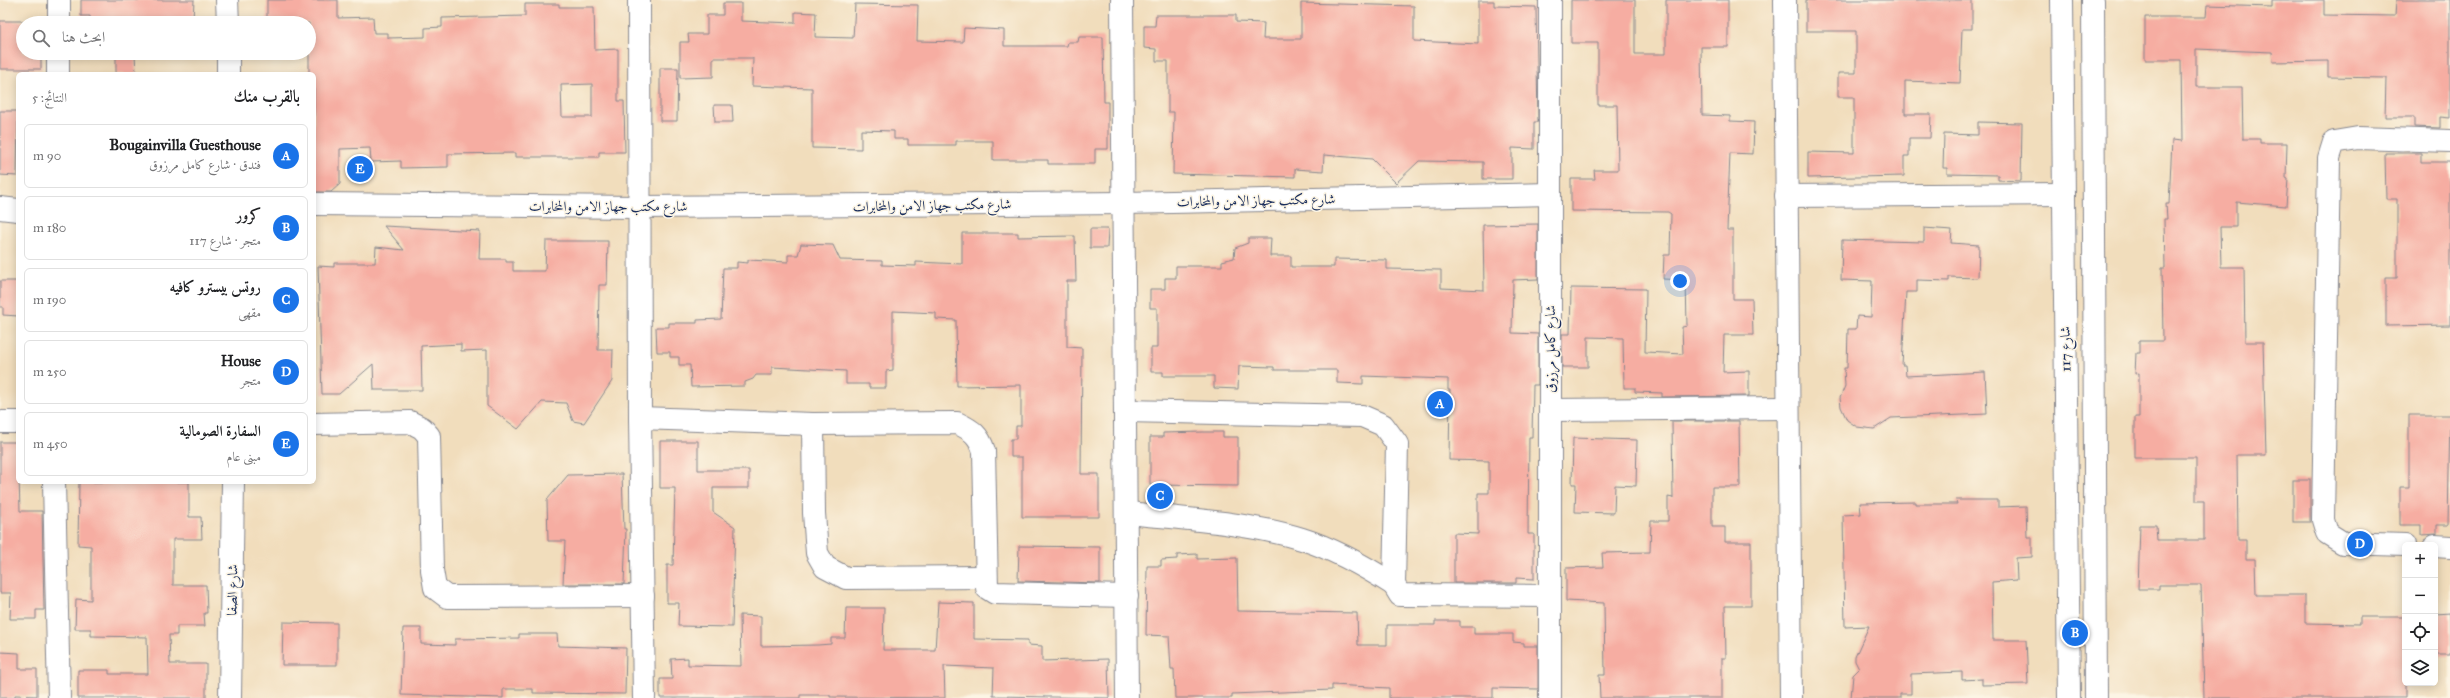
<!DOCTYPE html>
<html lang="ar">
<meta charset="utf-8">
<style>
body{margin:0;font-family:"IM FELL Great Primer",Amiri,serif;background:#f6f6f6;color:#202124;direction:rtl}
.controls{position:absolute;right:12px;bottom:12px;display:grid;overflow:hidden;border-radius:6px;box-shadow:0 2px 10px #0003}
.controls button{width:36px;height:36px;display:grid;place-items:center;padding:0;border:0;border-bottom:1px solid #e0e0e0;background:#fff;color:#202124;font:20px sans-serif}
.you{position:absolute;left:1680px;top:281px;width:14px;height:14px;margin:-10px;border:3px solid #fff;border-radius:50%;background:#1a73e8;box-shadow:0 0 0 6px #1a73e833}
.badge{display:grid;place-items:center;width:26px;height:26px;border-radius:50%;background:#1a73e8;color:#fff;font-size:13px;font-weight:700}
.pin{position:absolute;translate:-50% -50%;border:2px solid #fff;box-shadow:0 1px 4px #0006}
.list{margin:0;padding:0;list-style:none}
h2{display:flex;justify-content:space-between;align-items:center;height:52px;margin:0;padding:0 16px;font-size:17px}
h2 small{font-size:13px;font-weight:400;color:#757577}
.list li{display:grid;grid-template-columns:26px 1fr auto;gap:12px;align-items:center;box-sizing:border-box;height:64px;margin:0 8px 8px;padding:0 8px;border:1px solid #e0e0e0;border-radius:6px}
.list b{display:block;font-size:15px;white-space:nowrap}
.list p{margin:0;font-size:13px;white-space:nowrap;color:#757577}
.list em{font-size:13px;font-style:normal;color:#757577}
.icon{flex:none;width:22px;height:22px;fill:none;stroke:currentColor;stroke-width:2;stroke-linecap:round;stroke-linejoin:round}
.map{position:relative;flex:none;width:2450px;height:698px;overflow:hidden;direction:ltr}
.search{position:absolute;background:#fff;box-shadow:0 2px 10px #0003;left:16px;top:16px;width:300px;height:44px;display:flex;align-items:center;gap:10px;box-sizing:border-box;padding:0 14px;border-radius:22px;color:#757577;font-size:15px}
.panel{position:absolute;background:#fff;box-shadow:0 2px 10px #0003;left:16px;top:72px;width:300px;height:412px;border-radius:6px;direction:rtl}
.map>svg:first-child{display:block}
</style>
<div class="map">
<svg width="2450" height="698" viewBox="0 0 2450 698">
<rect width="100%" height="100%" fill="#fcf5e5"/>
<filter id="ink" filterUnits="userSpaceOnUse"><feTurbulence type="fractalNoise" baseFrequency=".025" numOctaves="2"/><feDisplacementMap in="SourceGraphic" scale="8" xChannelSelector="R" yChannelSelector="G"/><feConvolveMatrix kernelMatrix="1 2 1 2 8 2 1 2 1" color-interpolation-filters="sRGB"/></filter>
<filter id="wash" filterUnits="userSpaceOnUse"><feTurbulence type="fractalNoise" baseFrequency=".012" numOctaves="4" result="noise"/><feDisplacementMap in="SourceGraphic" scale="16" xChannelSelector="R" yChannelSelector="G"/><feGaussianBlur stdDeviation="0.9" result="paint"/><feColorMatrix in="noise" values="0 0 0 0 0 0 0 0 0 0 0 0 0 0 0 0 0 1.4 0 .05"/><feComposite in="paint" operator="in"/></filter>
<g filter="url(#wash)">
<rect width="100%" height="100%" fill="#f1ddbc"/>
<g id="blocks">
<g fill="#f6ada2" fill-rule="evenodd">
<polygon points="81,0 194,0 193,20 172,19 172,23 90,23 90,16 81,16"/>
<path d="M267,0H338V18L373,17L374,33H388V38L425,37V28L442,27V18L525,16V4H559V7H594L595,50L618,49V101H624L625,152H599V157H515V153L448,154V167L401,168V161L371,162L370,148L340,149V184L331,192H314V74H309V23H267ZM592,84V117H562L561,85Z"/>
<polygon points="1571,0 1635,0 1635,54 1666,54 1666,0 1728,0 1728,47 1701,47 1702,115 1730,116 1730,121 1754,122 1753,154 1730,153 1727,230 1733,230 1733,299 1752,299 1753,335 1724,335 1723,372 1749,371 1749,396 1662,397 1662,393 1635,392 1635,388 1624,388 1623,338 1588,337 1588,367 1562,367 1562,334 1570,334 1571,288 1646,289 1645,352 1683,354 1682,327 1687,326 1686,280 1663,279 1664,255 1670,255 1671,214 1668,212 1571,211 1571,179 1595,179 1594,170 1618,170 1617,105 1598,105 1598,43 1571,43"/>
<polygon points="1806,0 1972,0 1972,29 1962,29 1960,83 1905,81 1905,114 1931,114 1930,138 1909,138 1909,156 1904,156 1904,176 1808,178 1808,152 1854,153 1854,97 1838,97 1838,73 1856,73 1856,31 1806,31"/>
<polygon points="2272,0 2324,0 2324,15 2395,16 2396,0 2450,0 2450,118 2440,117 2440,128 2414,127 2414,117 2385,117 2386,78 2328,77 2328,61 2273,62 2272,52 2196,49 2196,87 2242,87 2243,139 2260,139 2260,143 2287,143 2286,178 2288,179 2286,206 2236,202 2236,227 2220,227 2221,267 2244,267 2245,342 2263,342 2266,455 2237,455 2238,540 2246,540 2246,559 2255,559 2256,595 2305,595 2305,623 2360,624 2360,617 2405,617 2405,698 2204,698 2201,585 2159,585 2159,589 2138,589 2140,525 2156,525 2157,540 2204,540 2204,501 2196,501 2196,458 2135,458 2135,417 2139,417 2139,373 2135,374 2136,353 2139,353 2139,341 2163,341 2162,268 2165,268 2164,219 2167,219 2166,204 2169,204 2172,140 2182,141 2181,60 2145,60 2145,17 2206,17 2207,5 2272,7"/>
<polygon points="1478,1 1494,1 1494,6 1536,7 1538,122 1534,122 1534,149 1512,148 1512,179 1483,179 1483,162 1419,161 1396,183 1372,159 1324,155 1323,171 1295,169 1295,177 1173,174 1174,112 1168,112 1168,61 1156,61 1156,49 1144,48 1144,26 1155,26 1156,15 1236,15 1236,22 1264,23 1263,39 1301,39 1301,3 1414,6 1414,41 1478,44"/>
<polygon points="723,3 741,3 741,21 795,23 795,12 816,13 815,37 853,38 855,4 918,5 917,41 963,42 964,28 1004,30 1004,46 1067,46 1068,42 1078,42 1079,37 1103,37 1104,102 1108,102 1108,149 1095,149 1095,164 1048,164 1048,160 993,160 993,141 956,141 956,145 908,145 908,139 894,139 894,131 861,130 861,149 812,148 812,88 752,86 753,58 713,58 713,77 680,78 680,42 689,42 688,34 707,34 707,15 723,15"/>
<polygon points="0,21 23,21 23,53 41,53 41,69 0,69"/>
<polygon points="116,54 135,54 136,74 116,74"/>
<polygon points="660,68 678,68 677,121 660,121"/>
<polygon points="714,105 732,105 733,122 715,122"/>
<polygon points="0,111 18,111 17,176 0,175"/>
<polygon points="1978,122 2022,123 2021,181 1998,180 1998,175 1947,174 1947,168 1943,168 1944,134 1978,135"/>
<polygon points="2385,153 2421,153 2421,162 2450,162 2450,325 2386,326 2386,278 2397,278 2397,199 2386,199"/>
<polygon points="1538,224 1538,279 1513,280 1512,333 1538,334 1538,385 1533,385 1532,437 1529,437 1528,534 1534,534 1534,579 1516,578 1516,583 1454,583 1454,533 1478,534 1478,493 1489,493 1489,461 1449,460 1450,390 1448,390 1448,379 1363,376 1363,384 1337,383 1337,370 1274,370 1274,367 1239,366 1238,389 1214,388 1214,376 1163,376 1163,372 1151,372 1151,348 1157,348 1157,308 1150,308 1150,289 1165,289 1165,278 1176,278 1176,266 1222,266 1222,261 1234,258 1235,248 1248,243 1248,238 1271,238 1270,256 1291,256 1291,267 1334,267 1334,259 1387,260 1387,269 1441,270 1441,288 1484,290 1483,225"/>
<polygon points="384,226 480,231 479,259 506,259 506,262 513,262 513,271 545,271 546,241 608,241 607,285 599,285 598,350 613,350 612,381 584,423 573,421 566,403 542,402 518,429 487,406 487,350 461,351 461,344 421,346 422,390 374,390 373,364 339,394 322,394 318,266 334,267 334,263 375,263 376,247 404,250"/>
<polygon points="1924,228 1952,230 1951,243 1979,245 1978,278 1949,277 1949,281 1917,280 1917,292 1906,292 1902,365 1905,365 1906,376 1985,372 1987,414 1891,418 1874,429 1857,427 1847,420 1841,407 1840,398 1845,386 1844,368 1847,368 1848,329 1856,329 1857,316 1871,317 1872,281 1841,280 1842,240 1924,242"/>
<polygon points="1090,229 1108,229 1107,248 1090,248"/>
<polygon points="962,233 1018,233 1018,237 1075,236 1076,281 1067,281 1067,347 1082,348 1081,474 1099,474 1099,517 1022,517 1022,457 1011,457 1011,439 1016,439 1016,426 1021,426 1021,385 957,386 956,320 936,319 936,313 893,311 893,370 886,371 886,388 869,388 869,384 846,384 846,371 772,367 772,375 756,375 753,379 745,382 745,386 691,387 690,365 679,365 679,357 670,357 670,352 657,352 656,327 669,327 669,323 697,323 697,320 721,319 723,268 737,268 737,262 748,263 748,260 788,262 788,255 798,255 801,244 833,245 840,260 882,261 882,265 916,266 916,262 962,264"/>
<polygon points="0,281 18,281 18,316 3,315 3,307 0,307"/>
<polygon points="2409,415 2450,415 2448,525 2437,525 2437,534 2421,535 2421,525 2400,525 2400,487 2409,487"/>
<polygon points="1672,421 1739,421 1740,487 1712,487 1712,527 1725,527 1725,542 1751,542 1751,606 1725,606 1726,658 1722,658 1722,698 1600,698 1599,675 1605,675 1604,603 1566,601 1566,568 1603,567 1602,553 1650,552 1651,521 1668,521 1668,497 1673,498"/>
<polygon points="1203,432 1223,432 1223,437 1238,437 1238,486 1150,485 1150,437 1163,437 1163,433"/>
<polygon points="1573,438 1637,440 1636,486 1615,485 1614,513 1575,512 1576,484 1572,484"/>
<polygon points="660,441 698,441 698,470 749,470 749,488 713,488 713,512 735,527 732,627 678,626 679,603 667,603 667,565 673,565 675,488 660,488"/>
<polygon points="0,442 18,442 20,511 42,511 44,610 36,610 36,619 10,619 11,593 0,593"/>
<polygon points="622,474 624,529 626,529 624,584 563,584 565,541 548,541 547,500 568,475"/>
<rect x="2293" y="480" width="17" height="42"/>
<polygon points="79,482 189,482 189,517 201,517 202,539 173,539 173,585 206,585 207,613 204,613 205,626 177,626 177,635 169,635 170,664 206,664 206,698 78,698 78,670 109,670 109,674 148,674 147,637 91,636 91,629 75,629 76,599 91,600 91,546 78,545"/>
<polygon points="1956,500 1998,500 1998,507 2026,506 2027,537 2032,537 2032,557 2016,558 2017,580 1992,582 1993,640 2026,640 2028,684 1982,685 1982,679 1962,680 1962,672 1911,674 1911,694 1900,694 1900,698 1851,698 1853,675 1859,669 1855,661 1855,657 1869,626 1845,627 1843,515 1861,514 1860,503 1916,502 1916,504 1957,504"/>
<polygon points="1019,546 1100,547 1100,583 1018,581"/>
<polygon points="1197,554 1197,559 1237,558 1238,611 1357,613 1358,645 1387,645 1387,625 1435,625 1435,621 1460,621 1460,627 1474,627 1474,634 1513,634 1513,642 1524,643 1524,646 1538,646 1538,689 1493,688 1493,698 1389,698 1389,688 1332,685 1332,690 1232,694 1232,698 1175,698 1174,669 1171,669 1169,636 1146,635 1147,566 1161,566 1161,560 1177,559 1177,555"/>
<polygon points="938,602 974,603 974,639 1028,640 1028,645 1042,646 1042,661 1108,659 1109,698 993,696 994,668 944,666 945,698 830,697 830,695 800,695 800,698 660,698 660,679 672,679 671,659 688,658 688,665 741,666 740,615 761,616 761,646 818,645 831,644 831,638 845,638 846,608 884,608 883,650 935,650"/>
<polygon points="2450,613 2450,655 2435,655 2435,614"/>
<polygon points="283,622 337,623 337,665 282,665"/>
<polygon points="403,628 421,628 421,644 455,645 455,639 519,638 519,634 557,634 558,646 626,648 625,694 533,693 533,689 503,689 503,698 401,695"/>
<polygon points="0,652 19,653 19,669 37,669 37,696 15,695 15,698 0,698"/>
</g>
</g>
</g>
<g filter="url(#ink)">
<use href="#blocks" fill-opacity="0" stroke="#86868d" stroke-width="1"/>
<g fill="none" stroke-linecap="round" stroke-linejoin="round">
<g stroke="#86868d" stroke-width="24">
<g id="minor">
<polyline points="227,0 228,23"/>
<polyline points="639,0 640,418 644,698"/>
<polyline points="1122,0 1127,698"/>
<polyline points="1550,0 1550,698"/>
<polyline points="1785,0 1791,698"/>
<polyline points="2062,0 2069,698"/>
<polyline points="2093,0 2096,698"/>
<polyline points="59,23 59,0"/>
<polyline points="228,53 228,74"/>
<polyline points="58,74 58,53"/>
<polyline points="1786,196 2064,194"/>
<polyline points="314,204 639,207 1125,203 1550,194"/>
<polyline points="0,208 18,210"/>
<polyline points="1550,410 1787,408"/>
<polyline points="1125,411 1362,416 1383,425 1397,444 1394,585 1400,595 1550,596"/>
<path d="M640,418L813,424L957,423C972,430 979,435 984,451L987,588L995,593L1127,596"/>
<polyline points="0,422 18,422"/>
<polyline points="314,424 410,422 422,428 429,436 432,570 435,588 447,597 643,596"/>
<polyline points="813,424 814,513 817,553 825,567 846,578 985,577"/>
<polyline points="54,482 59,698"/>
<path d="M1127,513C1185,519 1246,522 1302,539C1334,549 1366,567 1394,585"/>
<polyline points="2405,545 2343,543 2327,533 2323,520 2329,158 2334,142 2358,138 2450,141"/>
<polyline points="2435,546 2450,547"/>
<polyline points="230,698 233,482"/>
</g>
</g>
<use href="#minor" stroke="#fff" stroke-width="22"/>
</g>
</g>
<g text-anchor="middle" stroke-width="3" stroke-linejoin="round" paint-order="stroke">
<g font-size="14" fill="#1b2f5e" stroke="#fcf5e5">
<text transform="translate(1256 200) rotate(-1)" y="5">شارع مكتب جهاز الامن والمخابرات</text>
<text transform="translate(932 205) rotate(-1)" y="5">شارع مكتب جهاز الامن والمخابرات</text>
<text x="608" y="211">شارع مكتب جهاز الامن والمخابرات</text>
<text transform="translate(1550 349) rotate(-90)" y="5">شارع كامل مرزوق</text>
<text transform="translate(2065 349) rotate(-91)" y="5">شارع 117</text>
<text transform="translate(232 590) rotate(-89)" y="5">شارع الصفا</text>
</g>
</g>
</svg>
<div class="controls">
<button>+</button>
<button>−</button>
<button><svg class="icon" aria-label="locate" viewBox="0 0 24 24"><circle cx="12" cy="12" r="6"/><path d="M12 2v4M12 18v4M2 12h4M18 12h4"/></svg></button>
<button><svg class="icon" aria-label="layers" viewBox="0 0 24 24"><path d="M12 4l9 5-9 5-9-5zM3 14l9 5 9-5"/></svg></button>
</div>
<div class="you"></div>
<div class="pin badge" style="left:1440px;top:404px">A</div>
<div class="pin badge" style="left:2075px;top:633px">B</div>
<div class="pin badge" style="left:1160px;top:496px">C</div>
<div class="pin badge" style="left:2360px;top:544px">D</div>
<div class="pin badge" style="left:360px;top:169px">E</div>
<div class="search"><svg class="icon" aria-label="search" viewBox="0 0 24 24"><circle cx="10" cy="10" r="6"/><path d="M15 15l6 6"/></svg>ابحث هنا</div>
<section class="panel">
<h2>بالقرب منك<small>النتائج: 5</small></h2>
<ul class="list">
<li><span class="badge">A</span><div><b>Bougainvilla Guesthouse</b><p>فندق · شارع كامل مرزوق</p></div><em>90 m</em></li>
<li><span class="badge">B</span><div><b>كرور</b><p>متجر · شارع 117</p></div><em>180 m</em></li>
<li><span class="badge">C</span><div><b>روتس بيسترو كافيه</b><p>مقهى</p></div><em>190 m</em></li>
<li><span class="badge">D</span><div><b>House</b><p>متجر</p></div><em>250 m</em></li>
<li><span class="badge">E</span><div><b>السفارة الصومالية</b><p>مبنى عام</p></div><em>450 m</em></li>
</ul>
</section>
</div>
